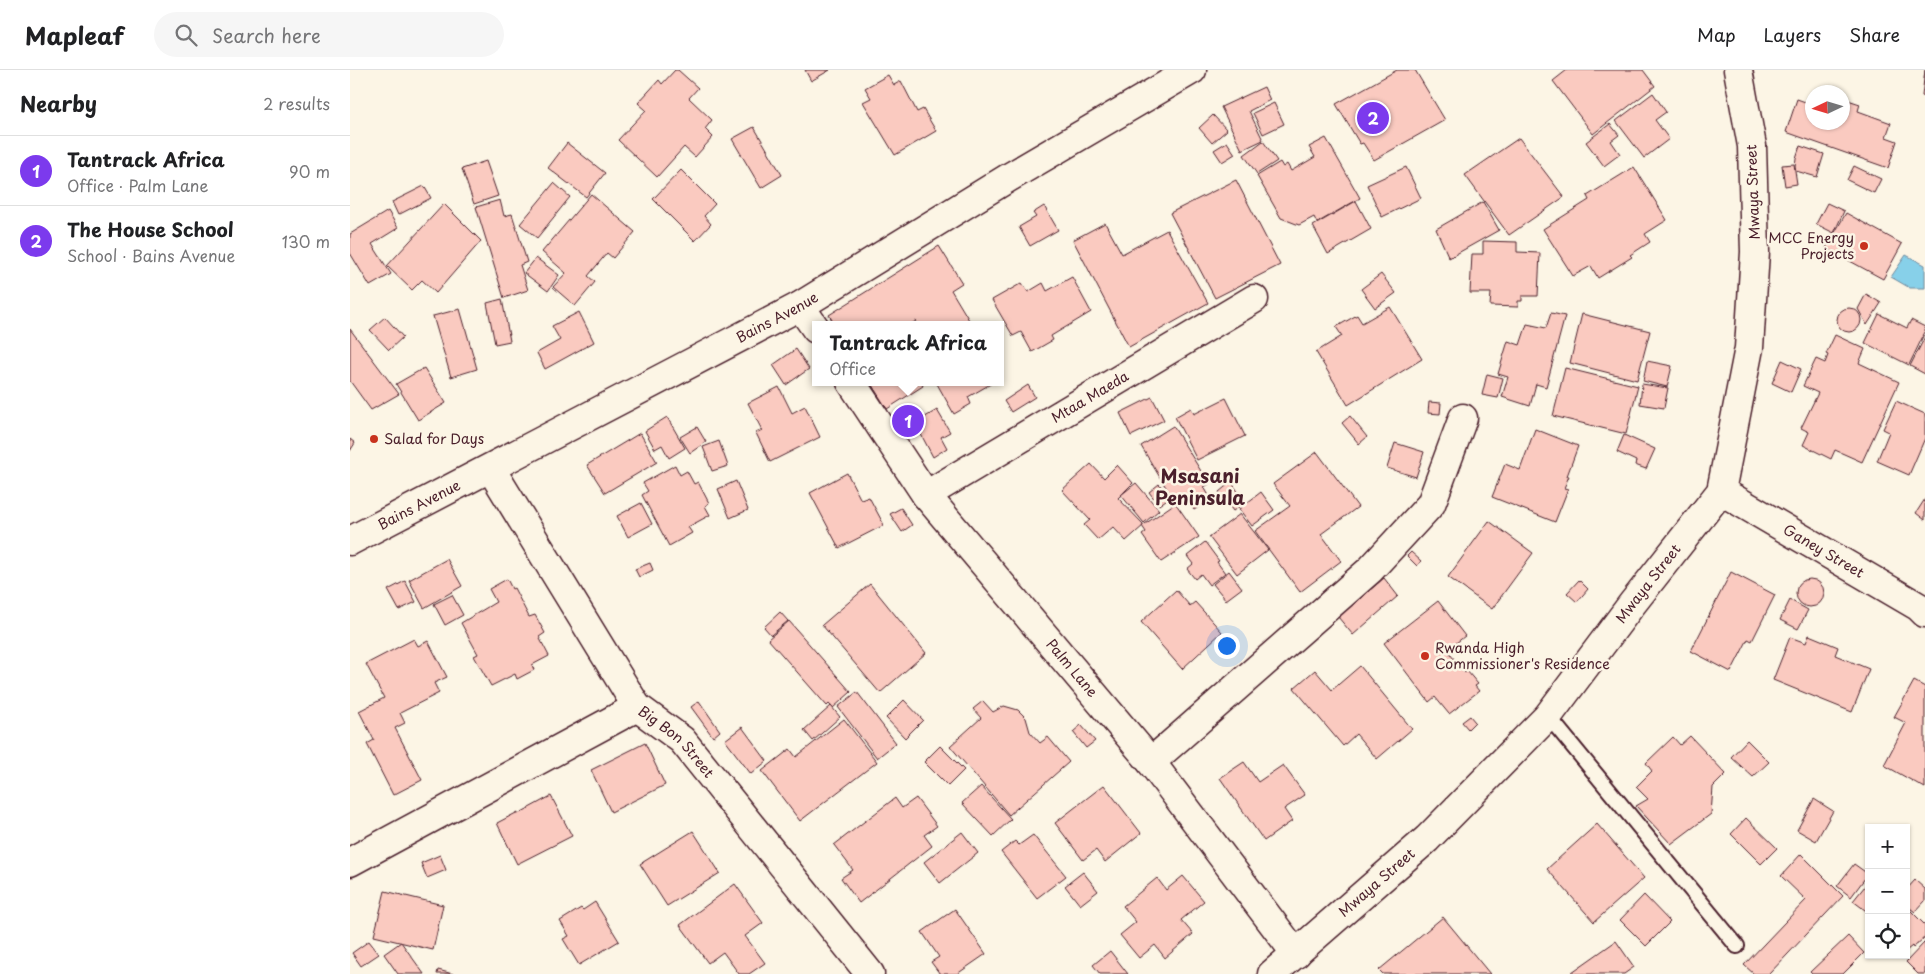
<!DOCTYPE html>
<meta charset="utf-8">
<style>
body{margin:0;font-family:"Playpen Sans",sans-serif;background:#f6f6f6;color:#202124}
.controls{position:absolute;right:15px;bottom:15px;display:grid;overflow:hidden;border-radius:0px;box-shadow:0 1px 4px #0004}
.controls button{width:45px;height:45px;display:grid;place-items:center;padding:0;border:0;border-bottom:1px solid #e0e0e0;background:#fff;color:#202124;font:25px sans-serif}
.compass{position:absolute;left:1455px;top:15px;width:45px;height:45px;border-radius:50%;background:#fff;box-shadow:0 1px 4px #0004;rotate:266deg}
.you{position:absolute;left:876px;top:575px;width:18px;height:18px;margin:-12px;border:4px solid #fff;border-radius:50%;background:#1a73e8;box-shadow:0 0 0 8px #1a73e833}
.badge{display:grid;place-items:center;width:32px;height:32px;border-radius:50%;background:#7c3aed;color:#fff;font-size:16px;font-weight:700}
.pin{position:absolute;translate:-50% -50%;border:2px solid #fff;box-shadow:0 1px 5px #0006}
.popup{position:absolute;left:462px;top:251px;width:192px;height:65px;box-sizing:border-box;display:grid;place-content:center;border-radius:0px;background:#fff;filter:drop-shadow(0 1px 4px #0005);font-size:16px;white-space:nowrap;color:#757577}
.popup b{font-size:19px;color:#202124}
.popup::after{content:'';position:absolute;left:50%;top:100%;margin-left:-10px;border:10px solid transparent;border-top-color:#fff}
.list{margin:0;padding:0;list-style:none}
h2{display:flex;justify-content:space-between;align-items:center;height:65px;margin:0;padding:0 20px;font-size:21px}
h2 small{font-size:16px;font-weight:400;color:#757577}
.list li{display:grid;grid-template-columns:32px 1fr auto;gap:15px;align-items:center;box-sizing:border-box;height:70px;padding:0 20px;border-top:1px solid #e0e0e0}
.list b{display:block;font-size:19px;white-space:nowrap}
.list p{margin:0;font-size:16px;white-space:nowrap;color:#757577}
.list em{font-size:16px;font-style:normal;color:#757577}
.icon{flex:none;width:28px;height:28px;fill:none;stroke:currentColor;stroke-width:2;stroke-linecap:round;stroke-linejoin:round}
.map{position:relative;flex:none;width:1575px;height:904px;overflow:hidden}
header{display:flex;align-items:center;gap:30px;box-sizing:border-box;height:70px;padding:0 25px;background:#fff;border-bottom:1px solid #e0e0e0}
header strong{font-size:24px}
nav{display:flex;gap:28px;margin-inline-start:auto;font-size:18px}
.search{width:350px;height:45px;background:#f6f6f6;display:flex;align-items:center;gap:12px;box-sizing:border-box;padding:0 18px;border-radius:28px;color:#757577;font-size:19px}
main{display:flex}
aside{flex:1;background:#fff}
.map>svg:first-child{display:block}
</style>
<header>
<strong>Mapleaf</strong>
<div class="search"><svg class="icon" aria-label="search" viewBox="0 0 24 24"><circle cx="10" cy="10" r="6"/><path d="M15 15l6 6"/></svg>Search here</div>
<nav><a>Map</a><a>Layers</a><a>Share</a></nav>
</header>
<main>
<aside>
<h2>Nearby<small>2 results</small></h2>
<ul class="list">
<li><span class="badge">1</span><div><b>Tantrack Africa</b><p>Office · Palm Lane</p></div><em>90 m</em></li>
<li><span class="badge">2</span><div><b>The House School</b><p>School · Bains Avenue</p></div><em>130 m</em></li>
</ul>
</aside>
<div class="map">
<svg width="1575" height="904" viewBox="0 0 1575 904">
<rect width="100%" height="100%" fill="#fcf5e5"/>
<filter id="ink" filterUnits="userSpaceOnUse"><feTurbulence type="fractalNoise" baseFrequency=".02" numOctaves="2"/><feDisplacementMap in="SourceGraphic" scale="10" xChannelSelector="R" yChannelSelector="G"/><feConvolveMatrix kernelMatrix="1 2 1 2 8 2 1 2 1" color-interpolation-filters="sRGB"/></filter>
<g filter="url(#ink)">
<polygon fill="#87d0e9" stroke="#6f899d" points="1556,185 1575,195 1575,218 1560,218 1541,207"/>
<g fill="#facac0" stroke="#4a1f2b">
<polygon points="325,0 328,0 348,18 339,28 362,50 355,59 363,67 345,87 334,77 307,107 268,70 296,40 288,33 309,10 312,14"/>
<polygon points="455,0 480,0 461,11"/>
<polygon points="1047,0 1065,0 1095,50 1024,90 1013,73 1010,74 986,34"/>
<polygon points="1217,0 1293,0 1305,16 1243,64 1203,11"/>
<polygon points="1575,0 1575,27 1572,26"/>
<polygon points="538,5 544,15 551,11 567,42 573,39 586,61 545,85 513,32 521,28 515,18"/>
<polygon points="914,17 920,30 899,41 913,70 892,80 871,37"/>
<polygon points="1303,23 1316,42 1305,50 1319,69 1294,88 1266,51"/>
<polygon points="1492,28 1510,34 1508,41 1541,53 1536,67 1547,71 1538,98 1436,62 1447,29 1461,34 1462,29 1462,52 1492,52"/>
<polygon points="924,33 934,54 913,64 903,43"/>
<polygon points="863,45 877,60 862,73 849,58"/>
<polygon points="1260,54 1269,65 1261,71 1270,84 1254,96 1236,72"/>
<polygon points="404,57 432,105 411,118 382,69"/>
<polygon points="976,68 1010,128 967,153 964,147 949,155 931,148 907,106 930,92 933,97 937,94 941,101 965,87 959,77"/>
<polygon points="1169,68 1214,127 1159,165 1115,105"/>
<polygon points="913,71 927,91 907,104 894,85"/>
<polygon points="877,72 885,84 872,92 864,80"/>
<polygon points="217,73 255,103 236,127 198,98"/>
<polygon points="1450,76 1474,84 1467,107 1446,101 1445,96 1446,88"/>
<polygon points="136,91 148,126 124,134 112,99"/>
<polygon points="1444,94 1447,114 1435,116 1432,95"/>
<polygon points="1504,96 1531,109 1524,123 1497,110"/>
<polygon points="1056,97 1071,128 1032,147 1017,115"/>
<polygon points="1284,97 1317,150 1295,164 1300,172 1280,185 1282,187 1248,208 1241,196 1223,206 1193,159 1239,130 1237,126"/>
<polygon points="331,100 365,134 354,146 361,154 345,171 303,129"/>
<polygon points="886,110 930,195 865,228 820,143"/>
<polygon points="204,113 220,127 187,168 170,154"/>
<polygon points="74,116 81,128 48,145 42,132"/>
<polygon points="241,124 285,162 263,188 257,183 238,206 245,212 225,236 203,217 216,203 192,182"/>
<polygon points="150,130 154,146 162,144 177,192 170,195 178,220 154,228 126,137"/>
<polygon points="1006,131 1021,159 978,184 963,156"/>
<polygon points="1133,132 1149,160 1099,188 1086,159"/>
<polygon points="1477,133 1494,141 1484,163 1466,154"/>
<polygon points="94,134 131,171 86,223 72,210 62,220 37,196"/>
<polygon points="694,136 708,160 680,176 669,157 686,147 683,143"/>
<polygon points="38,141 48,158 22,174 41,204 20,216 0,183 0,164"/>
<polygon points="1496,143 1552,174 1533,209 1476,178"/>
<polygon points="755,153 772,184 817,160 858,233 779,277 723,170"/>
<polygon points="1133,171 1167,172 1167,182 1190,183 1188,226 1172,226 1172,231 1168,231 1168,237 1140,236 1141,223 1120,223 1122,184 1133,184"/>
<polygon points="589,176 612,213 601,220 622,255 569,255 566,251 560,255 485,255 479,245"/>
<polygon points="186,188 209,205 198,221 174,203"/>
<polygon points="1031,204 1046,223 1025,238 1011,219"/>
<polygon points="722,207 741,242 701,266 703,270 682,282 671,262 663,266 642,230 672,213 678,222 693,213 697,221"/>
<polygon points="1516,224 1531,233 1517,255 1508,239"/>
<polygon points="152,229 160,271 145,274 137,233"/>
<polygon points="1040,237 1072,289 998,335 966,282 992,266 986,257 1007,245 1012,253"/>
<circle cx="1499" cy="250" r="12"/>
<polygon points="110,239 127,299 101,307 83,246"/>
<polygon points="229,242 244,272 195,299 187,283 210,270 202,256"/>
<polygon points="1201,243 1215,246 1196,317 1186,314 1180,336 1152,327 1158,307 1148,304 1158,271 1170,275 1177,254 1196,258"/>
<polygon points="1232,244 1300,261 1287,310 1220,293"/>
<polygon points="1529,244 1557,258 1561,250 1575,257 1575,262 1559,295 1515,273"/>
<polygon points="35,247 53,267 39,280 20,260"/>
<polygon points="0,259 49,324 21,340 0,311"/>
<polygon points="1485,265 1515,279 1509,293 1549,312 1512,392 1485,380 1481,389 1453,375 1459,362 1451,358 1468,323 1453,316 1466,289 1475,293 1478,285 1476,284"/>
<polygon points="1575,267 1575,304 1560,296"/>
<polygon points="446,279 459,299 436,315 423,295"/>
<polygon points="1432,290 1451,299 1441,322 1422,313"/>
<polygon points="1297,291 1322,296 1317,317 1293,311"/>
<polygon points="74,298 96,333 68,350 46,314"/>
<polygon points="1215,298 1288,316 1276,364 1203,346"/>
<polygon points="1137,304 1153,308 1148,328 1132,325"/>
<polygon points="520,312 571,312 573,316 537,339"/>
<polygon points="586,312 644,312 618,327 621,334 604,344"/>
<polygon points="1292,314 1318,318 1314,338 1290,334"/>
<polygon points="678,315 685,327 661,342 654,331"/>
<polygon points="429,317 442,343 455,336 470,367 420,392 406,363 412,360 398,333"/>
<polygon points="802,327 814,350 781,366 770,343"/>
<polygon points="876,328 895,366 847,390 825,347 841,338 844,344"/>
<polygon points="1546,331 1575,344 1575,368 1559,405 1527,391 1539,362 1533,359"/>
<polygon points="1079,332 1091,333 1090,344 1078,343"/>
<polygon points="587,340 600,362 591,367 597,378 583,387 565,353"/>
<polygon points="1000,346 1017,367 1009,374 992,353"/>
<polygon points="317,347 335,378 319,388 312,375 305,379 295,361"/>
<polygon points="823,356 859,414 854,417 861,429 844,440 836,428 826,434 791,376"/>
<polygon points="347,357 356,372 340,383 330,367"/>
<polygon points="1185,359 1228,376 1217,406 1219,406 1214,418 1218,419 1205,452 1142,427 1155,394 1170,400"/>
<polygon points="290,363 307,392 255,423 237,395"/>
<polygon points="1274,365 1305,379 1296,399 1285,395 1286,391 1267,382"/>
<polygon points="0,369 5,373 0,381"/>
<polygon points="369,371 378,396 362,401 353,377"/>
<polygon points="1045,373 1074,382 1066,407 1037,398"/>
<polygon points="967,382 1008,437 971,464 991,491 950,522 905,461 940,436 923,414"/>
<polygon points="741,394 754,408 767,395 783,413 768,428 794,455 776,471 763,457 748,470 734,455 740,450 712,420"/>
<polygon points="325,395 330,405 337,401 344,414 348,412 359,433 355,436 360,445 338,457 342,463 319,476 292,425 298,421 293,413"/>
<polygon points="497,403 511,430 519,427 534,455 489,478 460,423"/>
<polygon points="386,411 398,440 380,448 368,419"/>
<polygon points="881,412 896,432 883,441 869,422"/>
<polygon points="786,413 809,440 794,453 771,425"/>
<polygon points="809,414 820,427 809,435 799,422"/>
<polygon points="911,422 924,440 902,456 889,439"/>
<polygon points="1575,429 1575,450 1566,443"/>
<polygon points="291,433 302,454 278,467 267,446"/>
<polygon points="824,434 826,434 849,467 811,492 792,465 796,462 792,456"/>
<polygon points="551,438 562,455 552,462 540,444"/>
<polygon points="890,444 918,480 887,504 859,467"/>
<polygon points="1139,451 1183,483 1142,539 1098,507"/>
<polygon points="855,472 869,491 867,492 875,503 859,515 851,504 845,509 837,499 843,494 837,486"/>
<polygon points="1061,482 1071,491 1067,496 1057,486"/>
<polygon points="97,489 112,516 74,538 59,510"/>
<polygon points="300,493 303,500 289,507 285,499"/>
<polygon points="879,501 892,518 876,530 863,514"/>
<polygon points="1381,502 1425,525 1402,571 1398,569 1381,602 1341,581"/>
<polygon points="1034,508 1048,526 1003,565 988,547"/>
<polygon points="157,509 162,519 164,518 179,547 185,545 195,563 189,567 199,586 182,595 184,600 167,609 165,604 141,616 124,586 128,584 111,553 146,532 139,519"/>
<circle cx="1460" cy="523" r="14"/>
<polygon points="1229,510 1238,519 1227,532 1217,523"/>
<polygon points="55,511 66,532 49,540 38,520"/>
<polygon points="520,514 576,583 530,623 472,555"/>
<polygon points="826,520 840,536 845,532 872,562 832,599 791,552"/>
<polygon points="102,525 113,545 95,555 84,534"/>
<polygon points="1440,530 1458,540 1448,559 1430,550"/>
<polygon points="1088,531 1115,566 1097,580 1115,603 1117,601 1128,614 1125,616 1129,621 1099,644 1085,627 1079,632 1034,573"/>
<polygon points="430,542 438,551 421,565 414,557"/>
<polygon points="439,551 501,622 483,638 479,634 477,636 418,569"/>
<polygon points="1459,565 1488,577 1485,585 1519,599 1502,642 1423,610 1440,567 1456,573"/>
<polygon points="64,569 68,576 78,571 97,607 84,613 89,623 50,643 55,653 45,658 72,710 43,725 17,674 24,670 9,641 34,628 16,594"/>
<polygon points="1010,596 1062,659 1027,689 1006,664 993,676 944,618 965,600 982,620"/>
<polygon points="1564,611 1575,617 1575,718 1534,695 1556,653 1544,647"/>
<polygon points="507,622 546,673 527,688 488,637"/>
<polygon points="554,630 573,650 555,668 536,648"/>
<polygon points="349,631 370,661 363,667 341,637"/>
<polygon points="633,631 643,642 654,636 668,640 676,648 680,662 690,673 698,667 719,692 659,745 600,676 631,648 623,639"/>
<polygon points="481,636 490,647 463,671 454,660"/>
<polygon points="1120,646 1125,652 1118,659 1112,652"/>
<polygon points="494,649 527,692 450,751 412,701 440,679 446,687"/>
<polygon points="731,655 745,671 736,678 723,662"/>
<polygon points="392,657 417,691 401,704 375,670"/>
<polygon points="1340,666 1376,704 1363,717 1361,744 1321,774 1286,736 1298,729 1286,717 1302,701 1296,693 1323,667 1330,675"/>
<polygon points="1397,670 1419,692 1403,707 1381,687"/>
<polygon points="295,673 315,715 261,742 241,700"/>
<polygon points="590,676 614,700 598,716 574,692"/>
<polygon points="894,692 908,712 933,695 955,725 934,739 942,751 914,771 870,708"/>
<polygon points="754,715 791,763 755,792 746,780 733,790 705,753"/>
<polygon points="631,716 661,749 643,766 612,733"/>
<polygon points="201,726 222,766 167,794 147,753 168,742 168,744"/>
<polygon points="545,728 552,738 566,728 587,756 574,765 582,776 509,833 491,808 503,800 484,775"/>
<polygon points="1464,729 1483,741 1466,771 1447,760"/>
<polygon points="1396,748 1427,778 1411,794 1381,764"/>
<polygon points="1247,754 1294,808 1244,852 1197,799"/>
<polygon points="343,761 370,803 317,836 290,794"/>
<polygon points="612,762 628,783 590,813 574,792"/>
<polygon points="683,765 716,806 687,828 651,782 665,771 669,775"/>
<polygon points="1451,784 1493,826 1419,904 1404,904 1394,895 1456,830 1431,806"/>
<polygon points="90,785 96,800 77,808 71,793"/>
<polygon points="1504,794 1518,804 1501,827 1487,816"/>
<polygon points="733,802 748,821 730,835 715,816"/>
<polygon points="833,806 854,831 831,850 843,864 815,888 805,875 789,888 770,865 786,852 773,836 807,808 816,820"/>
<polygon points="1565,810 1575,819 1575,831 1565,842 1556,835 1556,820"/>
<polygon points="1519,811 1519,843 1503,831"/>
<polygon points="385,814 413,853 395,866 415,893 399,904 389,904 373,882 358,893 330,855"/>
<polygon points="35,821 93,835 83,880 24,866"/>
<polygon points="1294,825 1320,852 1296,876 1270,850"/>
<polygon points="245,832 269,871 229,895 213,869 219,866 210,851 231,838 233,840"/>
<polygon points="605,839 636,884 607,904 590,904 581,892 589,887 572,862"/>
<polygon points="1560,840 1575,855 1575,867 1563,878 1562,876 1556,881 1556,843"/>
<polygon points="1093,847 1140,904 1033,904 1029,900"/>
<polygon points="1498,866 1514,883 1493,904 1462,904 1460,902"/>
<polygon points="19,871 29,884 11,896 2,883"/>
<polygon points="1266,871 1284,897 1274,904 1224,904 1222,902"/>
<polygon points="51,872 74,904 48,904 34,884"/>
<polygon points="1575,872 1575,904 1568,904 1556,892"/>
<polygon points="760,881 778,904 750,904 743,895"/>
<polygon points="88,900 103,904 87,904"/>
</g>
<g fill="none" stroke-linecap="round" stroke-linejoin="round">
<g stroke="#4a1f2b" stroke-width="18">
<polyline id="lane" points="1198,646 1387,876"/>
</g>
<g stroke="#4a1f2b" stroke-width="31">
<g id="street">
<polyline points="450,236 466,259"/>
<path id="s1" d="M501,312L576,425L801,692L946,884"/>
<path id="s2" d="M141,399L287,637L332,670L520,904"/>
<path id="s3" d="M1371,421L1569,537L1575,543"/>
<path id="s4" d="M576,425L904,229"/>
<path id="s5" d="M0,471L450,236L658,108L842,0"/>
<polyline points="801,692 1020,500 1081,434 1113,348"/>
<polyline points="0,792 287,637"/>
</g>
</g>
<g stroke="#4a1f2b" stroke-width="31">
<g id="secondary">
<path id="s6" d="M922,904L1077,769L1198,646L1282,534L1371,421L1399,278L1405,182L1402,76L1388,0"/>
</g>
</g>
<use href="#lane" stroke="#fcf5e5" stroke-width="14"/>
<use href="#street" stroke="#fcf5e5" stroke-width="28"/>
<use href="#secondary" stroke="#fcf5e5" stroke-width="28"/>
</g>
</g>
<g fill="#c8321e" stroke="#fcf5e5" stroke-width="2">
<circle cx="1514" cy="176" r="5"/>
<circle cx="24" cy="369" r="5"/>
<circle cx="1075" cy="586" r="5"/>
</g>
<g text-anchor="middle" stroke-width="5" stroke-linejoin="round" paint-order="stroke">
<g font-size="14" fill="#4a1f2b" stroke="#fcf5e5">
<text transform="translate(1403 122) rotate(-92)" y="5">Mwaya Street</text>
<text dy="5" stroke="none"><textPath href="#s5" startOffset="482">Bains Avenue</textPath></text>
<text dy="5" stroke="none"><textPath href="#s4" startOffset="191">Mtaa Maeda</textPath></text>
<text dy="5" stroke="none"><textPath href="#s5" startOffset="78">Bains Avenue</textPath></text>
<text dy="5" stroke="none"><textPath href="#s3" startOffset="119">Ganey Street</textPath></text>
<text dy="5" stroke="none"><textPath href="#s6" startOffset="544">Mwaya Street</textPath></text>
<text dy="5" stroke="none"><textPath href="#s1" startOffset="362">Palm Lane</textPath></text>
<text dy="5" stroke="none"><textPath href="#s2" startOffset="332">Big Bon Street</textPath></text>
<text dy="5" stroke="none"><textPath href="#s6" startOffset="139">Mwaya Street</textPath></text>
</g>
<g font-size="14" fill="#4a1f2b" stroke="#fcf5e5" text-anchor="start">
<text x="1504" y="173" text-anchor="end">MCC Energy<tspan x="1504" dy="16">Projects</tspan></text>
<text x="34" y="374">Salad for Days</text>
<text x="1085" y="583">Rwanda High<tspan x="1085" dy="16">Commissioner's Residence</tspan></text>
</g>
<g font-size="19" font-weight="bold" fill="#4a1f2b" stroke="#fcf5e5">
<text x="850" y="413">Msasani<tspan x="850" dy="22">Peninsula</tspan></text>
</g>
</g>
</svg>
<div class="controls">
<button>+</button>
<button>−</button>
<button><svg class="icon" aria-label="locate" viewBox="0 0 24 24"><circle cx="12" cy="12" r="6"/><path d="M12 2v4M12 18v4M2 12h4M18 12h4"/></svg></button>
</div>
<svg class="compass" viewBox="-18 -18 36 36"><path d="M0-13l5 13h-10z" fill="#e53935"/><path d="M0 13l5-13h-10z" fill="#757577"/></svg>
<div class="you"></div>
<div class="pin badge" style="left:558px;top:351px">1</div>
<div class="popup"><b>Tantrack Africa</b>Office</div>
<div class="pin badge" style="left:1023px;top:48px">2</div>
</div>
</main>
